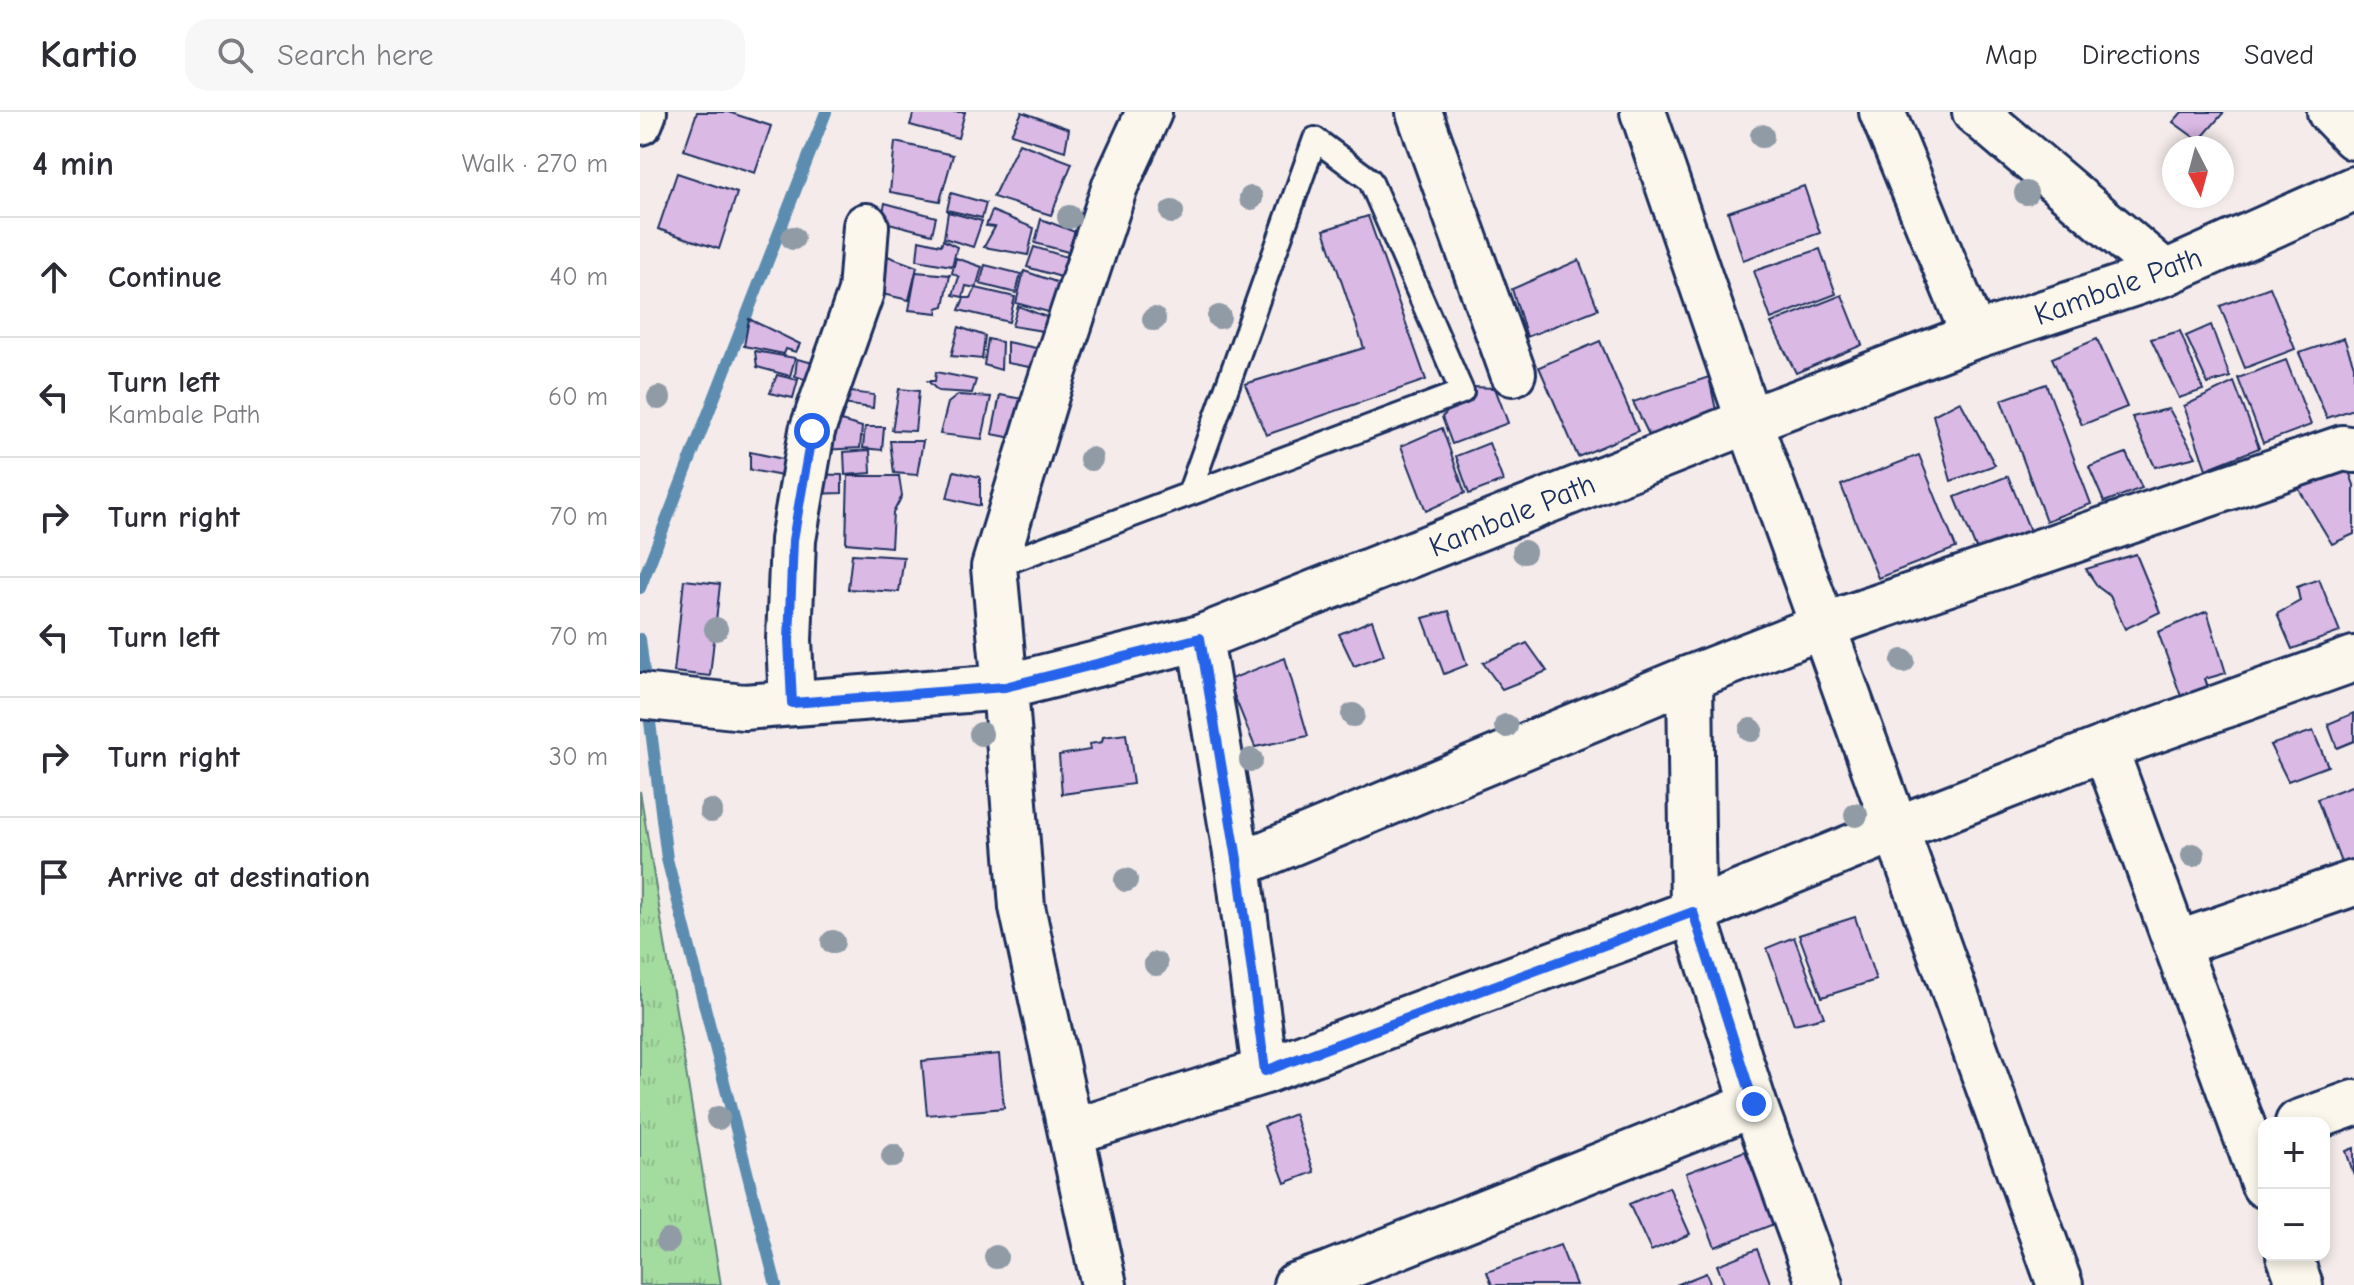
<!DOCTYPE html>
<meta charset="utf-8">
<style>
body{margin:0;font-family:"Comic Neue",sans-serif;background:#f7f7f7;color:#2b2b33}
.controls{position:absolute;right:24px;bottom:24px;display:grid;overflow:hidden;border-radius:16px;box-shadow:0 4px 12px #0003}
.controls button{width:72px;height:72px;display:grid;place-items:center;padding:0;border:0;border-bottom:2px solid #e1e1e2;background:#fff;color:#2b2b33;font:40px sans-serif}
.compass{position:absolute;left:1522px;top:24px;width:72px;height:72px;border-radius:50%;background:#fff;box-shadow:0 4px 12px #0003;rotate:174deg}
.stop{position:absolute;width:24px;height:24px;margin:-18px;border:6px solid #2563eb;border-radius:50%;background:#fff}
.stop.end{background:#2563eb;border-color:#fff;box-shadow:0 2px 8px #0008}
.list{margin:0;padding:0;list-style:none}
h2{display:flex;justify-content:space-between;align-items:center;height:104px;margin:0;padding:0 32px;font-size:34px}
h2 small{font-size:26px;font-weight:400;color:#7c7c81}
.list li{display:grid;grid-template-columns:52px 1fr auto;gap:24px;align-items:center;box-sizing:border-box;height:120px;padding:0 32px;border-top:2px solid #e1e1e2}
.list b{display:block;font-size:30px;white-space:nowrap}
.list p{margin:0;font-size:26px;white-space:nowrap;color:#7c7c81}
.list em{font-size:26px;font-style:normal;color:#7c7c81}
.icon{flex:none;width:44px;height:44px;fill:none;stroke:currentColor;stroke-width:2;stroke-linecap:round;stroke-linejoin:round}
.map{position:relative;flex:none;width:1714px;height:1173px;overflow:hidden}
header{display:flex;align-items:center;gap:48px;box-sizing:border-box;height:112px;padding:0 40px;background:#fff;border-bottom:2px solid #e1e1e2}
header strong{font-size:38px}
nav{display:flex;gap:44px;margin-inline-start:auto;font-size:28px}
.search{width:560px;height:72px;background:#f7f7f7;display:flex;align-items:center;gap:20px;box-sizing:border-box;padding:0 28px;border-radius:24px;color:#7c7c81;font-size:30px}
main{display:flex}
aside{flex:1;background:#fff}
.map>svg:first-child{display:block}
</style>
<header>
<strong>Kartio</strong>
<div class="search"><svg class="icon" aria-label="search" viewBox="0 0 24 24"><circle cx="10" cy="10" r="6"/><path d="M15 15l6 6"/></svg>Search here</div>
<nav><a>Map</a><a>Directions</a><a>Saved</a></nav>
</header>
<main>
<aside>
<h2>4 min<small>Walk · 270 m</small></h2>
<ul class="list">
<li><svg class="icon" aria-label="ahead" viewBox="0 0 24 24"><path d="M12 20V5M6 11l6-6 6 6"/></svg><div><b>Continue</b></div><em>40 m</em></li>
<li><svg class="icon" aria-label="left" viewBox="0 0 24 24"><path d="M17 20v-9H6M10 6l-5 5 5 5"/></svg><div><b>Turn left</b><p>Kambale Path</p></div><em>60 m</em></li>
<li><svg class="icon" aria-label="right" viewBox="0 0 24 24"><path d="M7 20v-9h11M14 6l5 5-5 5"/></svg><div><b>Turn right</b></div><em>70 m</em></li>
<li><svg class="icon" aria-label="left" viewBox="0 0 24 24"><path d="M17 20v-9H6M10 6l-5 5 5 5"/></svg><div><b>Turn left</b></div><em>70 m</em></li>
<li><svg class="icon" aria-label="right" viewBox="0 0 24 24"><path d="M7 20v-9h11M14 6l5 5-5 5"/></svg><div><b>Turn right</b></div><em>30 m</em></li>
<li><svg class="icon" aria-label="arrive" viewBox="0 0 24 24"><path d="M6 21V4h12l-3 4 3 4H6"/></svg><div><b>Arrive at destination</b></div></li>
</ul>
</aside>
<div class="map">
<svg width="1714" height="1173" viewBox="0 0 1714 1173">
<defs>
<pattern id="park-tufts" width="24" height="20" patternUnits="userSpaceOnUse" patternTransform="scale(2)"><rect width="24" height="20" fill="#a4db9f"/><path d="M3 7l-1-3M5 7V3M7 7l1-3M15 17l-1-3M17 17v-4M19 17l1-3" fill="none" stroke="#8dbc8b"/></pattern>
</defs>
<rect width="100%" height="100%" fill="#f5ebeb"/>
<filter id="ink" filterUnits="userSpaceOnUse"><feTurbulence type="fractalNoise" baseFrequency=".0125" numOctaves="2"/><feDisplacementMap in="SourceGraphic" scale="16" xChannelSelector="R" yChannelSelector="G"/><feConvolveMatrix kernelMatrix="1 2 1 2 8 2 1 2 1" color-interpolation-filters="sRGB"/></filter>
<g filter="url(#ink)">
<polygon fill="url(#park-tufts)" stroke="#60857e" stroke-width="2" points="0,679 81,1173 0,1173"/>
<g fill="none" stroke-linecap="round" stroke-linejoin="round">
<g stroke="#5b8db0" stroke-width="12">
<polyline points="0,476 186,0"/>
<polyline points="0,527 6,576"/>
<polyline points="8,594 27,747 136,1173"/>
</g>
</g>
<g fill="#dbb9e5" stroke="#1b2f5e" stroke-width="2">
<polygon points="57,0 88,0 131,14 115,61 44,38"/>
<polygon points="274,0 325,0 318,26 270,13"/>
<polygon points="382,0 429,17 425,39 371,22"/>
<polygon points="1542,0 1584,0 1559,29 1533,10"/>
<polygon points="255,30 313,43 300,89 250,80"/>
<polygon points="379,31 432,51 411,103 353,85"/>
<polygon points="37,61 97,81 79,137 18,117"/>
<polygon points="1164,74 1180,121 1103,148 1088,100"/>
<polygon points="311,81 346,91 342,106 307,98"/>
<polygon points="245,91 296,105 292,122 241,109"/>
<polygon points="352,99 394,116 388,143 344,135 355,115 346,114"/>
<polygon points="308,100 342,109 333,135 304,126"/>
<polygon points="728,104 786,268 626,323 605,272 724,236 684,118"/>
<polygon points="401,107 435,120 428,140 395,131"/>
<polygon points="279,128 301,133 303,128 317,135 312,154 277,148"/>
<polygon points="394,135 430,146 421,165 387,155"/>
<polygon points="1180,137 1196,182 1131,207 1114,159"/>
<polygon points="234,139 277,155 269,188 224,178"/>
<polygon points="316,146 342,155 336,176 326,174 323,185 313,183 319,165 312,161"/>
<polygon points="939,148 958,197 887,225 872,177"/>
<polygon points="345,153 381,162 376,181 340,172"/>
<polygon points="384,159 419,171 412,201 376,191"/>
<polygon points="276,160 310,163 304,194 297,196 298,201 269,198"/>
<polygon points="1630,175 1655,237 1605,256 1580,194"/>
<polygon points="336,176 375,185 369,210 319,198 324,186 331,186"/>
<polygon points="1202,183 1222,233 1156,261 1131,211"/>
<polygon points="378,194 412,207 409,220 372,214"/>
<polygon points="109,207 160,232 156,240 146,237 144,242 104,234"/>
<polygon points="1571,213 1590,265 1568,272 1546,224"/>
<polygon points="319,215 345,224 342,247 311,244"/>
<polygon points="1540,219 1563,278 1539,286 1511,227"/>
<polygon points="1704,226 1714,254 1714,297 1687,306 1659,241"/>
<polygon points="348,227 362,230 361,258 344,253"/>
<polygon points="1457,227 1487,295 1442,313 1412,246"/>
<polygon points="960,229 998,319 938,345 899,255"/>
<polygon points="367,230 401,237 395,256 367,251"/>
<polygon points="115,239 155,246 150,264 117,255"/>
<polygon points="157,247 190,255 185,274 155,264"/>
<polygon points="1646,248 1671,313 1623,331 1598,266"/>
<polygon points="296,260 336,268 332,281 298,279 288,269 295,269"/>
<polygon points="137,263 158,268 153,286 130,281"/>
<polygon points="1069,265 1077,303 1011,327 993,290"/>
<polygon points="1594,270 1619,336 1566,357 1544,294"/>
<polygon points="1406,272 1451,392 1406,409 1361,288"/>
<polygon points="833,275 855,276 868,311 812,332 802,305"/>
<polygon points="259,277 279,279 275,319 252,318"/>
<polygon points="196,278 234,283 233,296 194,291"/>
<polygon points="318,283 351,285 342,327 300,322 308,291"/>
<polygon points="360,283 389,288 383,328 352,322"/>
<polygon points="1320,289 1355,353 1311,369 1293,303"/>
<polygon points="1529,297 1556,345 1515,355 1492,305"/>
<polygon points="190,306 222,315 220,336 182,338"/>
<polygon points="225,315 244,315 242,338 223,336"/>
<polygon points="802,316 825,381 786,399 761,334"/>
<polygon points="250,329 283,329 277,363 254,361"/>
<polygon points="849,331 863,369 829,382 816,344"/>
<polygon points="230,338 231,361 205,363 204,340"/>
<polygon points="110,340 162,351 158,367 110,358"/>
<polygon points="1486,341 1502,376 1464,390 1449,355"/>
<polygon points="1279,343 1316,436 1238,466 1201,373"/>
<polygon points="1706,351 1714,373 1714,422 1692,432 1654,369"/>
<polygon points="314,359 340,365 340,394 307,386"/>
<polygon points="167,362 202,363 202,381 170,382"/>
<polygon points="208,364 259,364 262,384 253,401 251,435 206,431"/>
<polygon points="1368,364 1390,419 1337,439 1315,385"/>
<polygon points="212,442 264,445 259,480 208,477"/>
<polygon points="1496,442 1520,500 1485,517 1470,484 1458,475 1446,457"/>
<polygon points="1679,467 1700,520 1652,537 1637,502 1660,489 1657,475"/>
<polygon points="44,468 80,472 70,564 34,560"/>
<polygon points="809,499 827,553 804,562 783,506"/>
<polygon points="1567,499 1586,561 1565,567 1569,579 1542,587 1518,520"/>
<polygon points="732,508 744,543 714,554 699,522"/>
<polygon points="887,531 907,559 862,577 843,551"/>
<polygon points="645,546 668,624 615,635 588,568"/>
<polygon points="1714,601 1714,629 1697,636 1688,612"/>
<polygon points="1673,619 1688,654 1648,669 1630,633"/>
<polygon points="486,622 493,672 422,682 419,643 450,638 449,632 462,630 463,625"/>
<polygon points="1714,673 1714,752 1703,756 1677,687"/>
<polygon points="1215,805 1236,868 1182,885 1159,823"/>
<polygon points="1154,825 1184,905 1154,912 1127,836"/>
<polygon points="359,942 364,996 287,1003 282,949"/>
<polygon points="654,1002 674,1060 645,1071 624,1014"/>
<polygon points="1714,1036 1714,1063 1706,1039"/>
<polygon points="1105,1039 1134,1112 1075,1135 1046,1061"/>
<polygon points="1029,1075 1050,1122 1011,1139 989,1092"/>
<polygon points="920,1133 936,1173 852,1173 847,1160"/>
<polygon points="1117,1137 1131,1173 1085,1173 1077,1153"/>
<polygon points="1066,1161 1071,1173 1036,1173"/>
</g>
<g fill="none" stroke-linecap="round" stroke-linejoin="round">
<g stroke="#1b2f5e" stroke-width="28">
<polyline id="service" points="354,455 822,280 730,68 675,27 549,382"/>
</g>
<g stroke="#1b2f5e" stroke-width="50">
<g id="minor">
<polyline points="779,0 873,261"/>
<polyline points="1003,0 1109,309 1420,1173"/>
<polyline points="1242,0 1334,224"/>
<polyline points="1335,0 1525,161"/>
<polyline points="1690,0 1714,25"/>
<polyline points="0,10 4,0"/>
<polyline points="560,526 598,753 625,959"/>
<polyline points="1050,566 1053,800 1114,992 1180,1173"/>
<polyline points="365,575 354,455 409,274 475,74 509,0"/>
<polyline points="152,591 149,528 153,428 172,319 221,180 226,114"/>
<polyline points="1465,636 1624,1073"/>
<polyline points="598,753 1050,566 1183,514 1703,336 1714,338"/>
<polyline points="1537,832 1714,771"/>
<polyline points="1658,1011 1714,991"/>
<polyline points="432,1020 625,959 1053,800 1256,717 1465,636 1714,547"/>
<polyline points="1649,1143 1660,1173"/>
<polyline points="656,1173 689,1162 1114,992"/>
</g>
</g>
<g stroke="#1b2f5e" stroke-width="50">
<g id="tertiary">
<polyline points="365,575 382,795 464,1173"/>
<polyline points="0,584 104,595 365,575 560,526 1109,309 1334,224 1525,161 1714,77"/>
</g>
</g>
<use href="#service" stroke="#fbf7ec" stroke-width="22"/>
<use href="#minor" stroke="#fbf7ec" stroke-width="44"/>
<use href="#tertiary" stroke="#fbf7ec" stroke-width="44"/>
</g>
<g fill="#909ba6">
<circle cx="1122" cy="24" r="12"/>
<circle cx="1386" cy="81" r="12"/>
<circle cx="611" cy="86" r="12"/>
<circle cx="532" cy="100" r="12"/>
<circle cx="429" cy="105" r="12"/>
<circle cx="153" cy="126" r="12"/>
<circle cx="579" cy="205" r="12"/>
<circle cx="514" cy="207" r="12"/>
<circle cx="19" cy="286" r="12"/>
<circle cx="451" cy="347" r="12"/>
<circle cx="884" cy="440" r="12"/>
<circle cx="76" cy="517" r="12"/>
<circle cx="1263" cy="549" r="12"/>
<circle cx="713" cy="603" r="12"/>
<circle cx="866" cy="614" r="12"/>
<circle cx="1111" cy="618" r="12"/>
<circle cx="341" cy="622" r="12"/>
<circle cx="611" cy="648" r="12"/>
<circle cx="71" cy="699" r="12"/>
<circle cx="1216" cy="703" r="12"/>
<circle cx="1553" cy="743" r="12"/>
<circle cx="486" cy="768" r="12"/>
<circle cx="193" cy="830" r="12"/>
<circle cx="516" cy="852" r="12"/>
<circle cx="78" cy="1006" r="12"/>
<circle cx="253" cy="1044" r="12"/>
<circle cx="28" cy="1129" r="12"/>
<circle cx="356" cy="1145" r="12"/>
</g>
</g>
<g fill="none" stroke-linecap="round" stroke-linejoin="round" filter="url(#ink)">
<polyline stroke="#2563eb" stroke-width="10" points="172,319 153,428 149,528 152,591 365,575 560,526 598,753 625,959 1053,800 1114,992"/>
</g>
<g text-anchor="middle" stroke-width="6" stroke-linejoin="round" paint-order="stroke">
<g font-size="30" fill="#1b2f5e" stroke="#fbf7ec">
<text transform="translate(1478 174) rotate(-20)" y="10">Kambale Path</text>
<text transform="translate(872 403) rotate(-22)" y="10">Kambale Path</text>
</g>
</g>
</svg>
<div class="controls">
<button>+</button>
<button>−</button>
</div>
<svg class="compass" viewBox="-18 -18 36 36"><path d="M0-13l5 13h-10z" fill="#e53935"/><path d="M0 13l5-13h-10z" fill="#7c7c81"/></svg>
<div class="stop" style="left:172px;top:319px"></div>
<div class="stop end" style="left:1114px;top:992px"></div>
</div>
</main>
